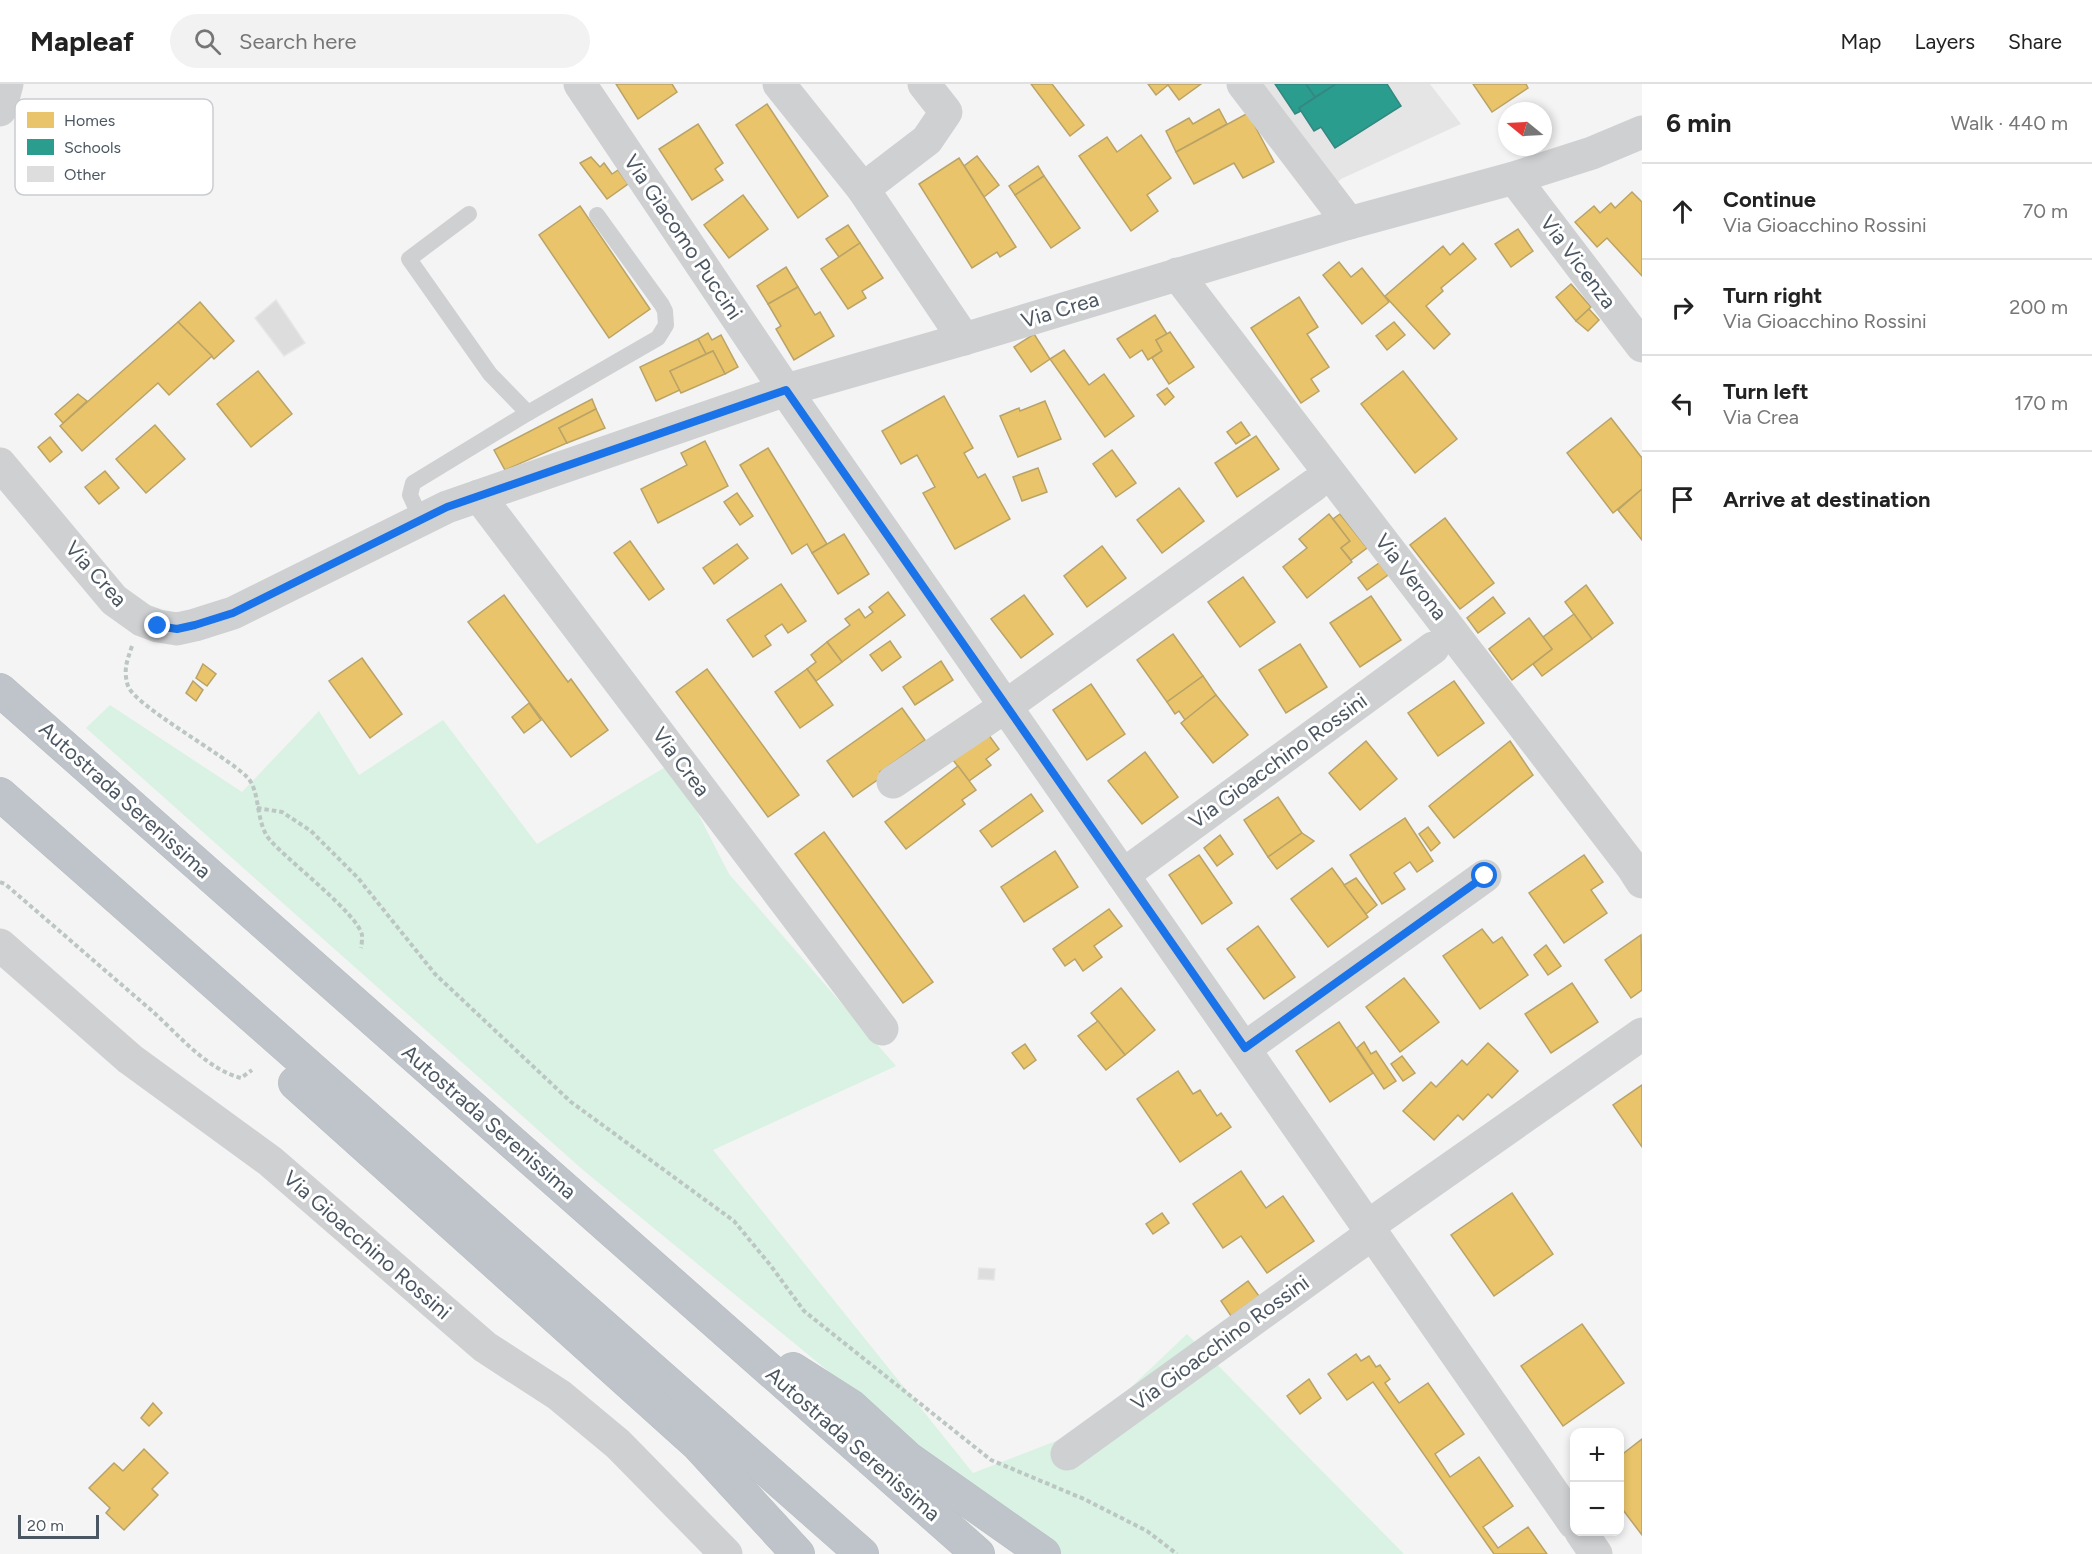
<!DOCTYPE html>
<meta charset="utf-8">
<style>
body{margin:0;font-family:Figtree,sans-serif;background:#f2f2f2;color:#222}
.controls{position:absolute;right:18px;bottom:18px;display:grid;overflow:hidden;border-radius:12px;box-shadow:0 3px 9px #0003}
.controls button{width:54px;height:54px;display:grid;place-items:center;padding:0;border:0;border-bottom:2px solid #e0e0e0;background:#fff;color:#222;font:30px sans-serif}
.compass{position:absolute;left:1498px;top:18px;width:54px;height:54px;border-radius:50%;background:#fff;box-shadow:0 3px 9px #0003;rotate:288deg}
.scale{position:absolute;left:18px;bottom:15px;width:81px;box-sizing:border-box;padding-left:6px;border:3px solid #4a5661;border-top:0;font-size:16px;line-height:21px;white-space:nowrap;color:#4a5661;-webkit-text-stroke:4px #fff;paint-order:stroke}
.stop{position:absolute;width:18px;height:18px;margin:-14px;border:4px solid #1a73e8;border-radius:50%;background:#fff}
.stop.end{background:#1a73e8;border-color:#fff;box-shadow:0 2px 6px #0008}
.list{margin:0;padding:0;list-style:none}
h2{display:flex;justify-content:space-between;align-items:center;height:78px;margin:0;padding:0 24px;font-size:26px}
h2 small{font-size:20px;font-weight:400;color:#767676}
.list li{display:grid;grid-template-columns:39px 1fr auto;gap:18px;align-items:center;box-sizing:border-box;height:96px;padding:0 24px;border-top:2px solid #e0e0e0}
.list b{display:block;font-size:22px;white-space:nowrap}
.list p{margin:0;font-size:20px;white-space:nowrap;color:#767676}
.list em{font-size:20px;font-style:normal;color:#767676}
.icon{flex:none;width:33px;height:33px;fill:none;stroke:currentColor;stroke-width:2;stroke-linecap:round;stroke-linejoin:round}
.map{position:relative;flex:none;width:1642px;height:1470px;overflow:hidden}
header{display:flex;align-items:center;gap:36px;box-sizing:border-box;height:84px;padding:0 30px;background:#fff;border-bottom:2px solid #e0e0e0}
header strong{font-size:28px}
nav{display:flex;gap:33px;margin-inline-start:auto;font-size:21px}
.search{width:420px;height:54px;background:#f2f2f2;display:flex;align-items:center;gap:15px;box-sizing:border-box;padding:0 21px;border-radius:33px;color:#767676;font-size:22px}
main{display:flex}
aside{flex:1;background:#fff}
.map>svg:first-child{display:block}
</style>
<header>
<strong>Mapleaf</strong>
<div class="search"><svg class="icon" aria-label="search" viewBox="0 0 24 24"><circle cx="10" cy="10" r="6"/><path d="M15 15l6 6"/></svg>Search here</div>
<nav><a>Map</a><a>Layers</a><a>Share</a></nav>
</header>
<main>
<div class="map">
<svg width="1642" height="1470" viewBox="0 0 1642 1470">
<rect width="100%" height="100%" fill="#f4f4f4"/>
<polygon fill="#e6e5e6" points="1239,0 1430,0 1461,40 1341,95 1328,108"/>
<polygon fill="#d9f2e3" points="110,621 242,708 319,627 359,691 443,636 537,760 672,679 729,790 896,982 713,1066 973,1389 1087,1345 1187,1250 1404,1470 1054,1470 899,1350 822,1282 583,1086 86,644"/>
<g fill="#e9c46a" stroke="#b9a367" stroke-width="1.5">
<polygon points="616,0 672,0 677,8 638,35"/>
<polygon points="1031,0 1052,0 1084,41 1070,52"/>
<polygon points="1148,0 1201,0 1179,16 1168,1 1156,11"/>
<polygon points="1473,0 1526,0 1528,4 1492,28"/>
<polygon points="767,20 828,112 798,134 736,41"/>
<polygon points="1219,25 1227,40 1176,68 1166,47 1189,34 1193,40"/>
<polygon points="1248,29 1274,78 1243,94 1234,79 1194,100 1176,68"/>
<polygon points="698,40 723,79 715,85 723,96 692,116 659,65"/>
<polygon points="1141,51 1171,94 1147,111 1158,127 1131,147 1079,72 1107,53 1117,68"/>
<polygon points="977,72 999,101 984,113 964,82"/>
<polygon points="591,73 600,83 604,79 612,90 618,86 628,100 607,115 580,79"/>
<polygon points="959,74 1016,163 1000,173 997,168 972,184 919,100"/>
<polygon points="1038,82 1044,92 1015,111 1009,102"/>
<polygon points="1044,92 1080,144 1051,164 1015,111"/>
<polygon points="1632,108 1642,118 1642,192 1607,154 1597,163 1575,138 1594,122 1600,129 1611,119 1615,124"/>
<polygon points="743,111 768,145 729,174 704,141"/>
<polygon points="580,122 650,225 609,254 539,151"/>
<polygon points="848,141 860,159 839,173 826,155"/>
<polygon points="1518,145 1533,167 1511,183 1495,160"/>
<polygon points="860,159 883,194 862,207 866,214 848,225 821,185"/>
<polygon points="1463,159 1476,175 1441,204 1443,207 1426,222 1450,250 1434,265 1385,212 1443,162 1450,171"/>
<polygon points="1339,178 1351,193 1362,184 1389,218 1362,240 1323,191"/>
<polygon points="786,183 798,203 768,220 757,202"/>
<polygon points="1571,200 1591,223 1576,237 1556,213"/>
<polygon points="798,203 815,231 820,228 834,252 794,276 776,245 781,242 768,220"/>
<polygon points="1299,213 1318,243 1307,250 1329,283 1311,295 1319,307 1301,319 1251,244"/>
<polygon points="200,218 234,257 214,275 178,238"/>
<polygon points="1589,225 1599,236 1588,247 1576,237"/>
<polygon points="1155,231 1167,250 1156,256 1162,267 1148,276 1142,266 1130,274 1117,255"/>
<polygon points="178,238 212,272 169,311 158,299 82,367 60,342"/>
<polygon points="1394,238 1405,251 1387,266 1376,252"/>
<polygon points="1170,248 1194,283 1169,300 1152,274 1162,267 1156,256"/>
<polygon points="708,249 712,256 721,251 738,283 725,290 713,267 706,270 698,255"/>
<polygon points="1034,250 1050,275 1031,288 1014,263"/>
<polygon points="698,255 706,270 670,287 680,306 656,317 640,283"/>
<polygon points="1064,266 1089,301 1104,290 1134,332 1105,353 1050,275"/>
<polygon points="713,267 725,290 681,309 670,287"/>
<polygon points="258,287 292,330 251,363 217,320"/>
<polygon points="1403,287 1457,355 1415,389 1361,320"/>
<polygon points="1167,304 1174,313 1165,321 1157,311"/>
<polygon points="78,310 87,317 63,339 55,330"/>
<polygon points="944,312 973,364 964,369 978,394 985,390 1010,435 955,465 923,409 935,403 917,371 901,380 882,347"/>
<polygon points="592,315 596,325 559,344 567,359 505,386 494,366"/>
<polygon points="1045,317 1061,355 1018,373 1000,332 1019,324 1020,327"/>
<polygon points="596,325 605,344 567,359 559,344"/>
<polygon points="1611,334 1642,374 1642,405 1613,429 1567,369"/>
<polygon points="1241,338 1250,351 1236,360 1227,348"/>
<polygon points="155,341 185,375 146,409 116,375"/>
<polygon points="1256,352 1279,385 1237,413 1215,379"/>
<polygon points="50,353 62,368 50,378 38,363"/>
<polygon points="705,357 728,402 658,439 641,405 687,381 681,369"/>
<polygon points="768,364 827,460 812,469 807,460 792,470 740,381"/>
<polygon points="1112,366 1136,399 1116,413 1093,380"/>
<polygon points="1038,384 1047,408 1022,417 1013,393"/>
<polygon points="105,387 119,404 99,420 85,403"/>
<polygon points="1179,404 1204,437 1162,469 1137,436"/>
<polygon points="1642,405 1642,456 1618,426"/>
<polygon points="737,409 753,432 740,441 724,418"/>
<polygon points="1329,430 1350,457 1341,464 1352,478 1307,514 1283,483 1307,464 1299,455"/>
<polygon points="1340,430 1367,464 1351,476 1341,464 1350,457 1333,435"/>
<polygon points="1445,434 1494,499 1460,525 1410,461"/>
<polygon points="844,450 869,490 838,510 812,469"/>
<polygon points="630,457 664,505 649,516 614,469"/>
<polygon points="737,460 748,474 714,500 703,484"/>
<polygon points="1102,462 1126,494 1087,523 1064,492"/>
<polygon points="1379,479 1388,491 1367,506 1358,494"/>
<polygon points="1243,493 1275,538 1240,563 1208,518"/>
<polygon points="781,500 806,537 788,549 782,540 765,552 771,561 753,573 727,536"/>
<polygon points="1586,501 1613,539 1592,555 1565,518"/>
<polygon points="888,508 905,531 842,578 827,558 850,541 845,535 859,525 865,534 873,528 869,523"/>
<polygon points="504,511 568,598 571,595 608,646 571,673 468,538"/>
<polygon points="1024,511 1053,550 1021,574 991,535"/>
<polygon points="1371,512 1401,556 1360,583 1330,539"/>
<polygon points="1493,513 1505,529 1478,549 1467,534"/>
<polygon points="1574,530 1592,555 1542,592 1533,580 1552,565 1543,553"/>
<polygon points="1529,534 1552,565 1512,596 1489,565"/>
<polygon points="1173,550 1203,592 1167,618 1137,576"/>
<polygon points="890,557 901,573 882,587 870,571"/>
<polygon points="827,558 842,578 816,597 807,585 816,578 811,571"/>
<polygon points="1300,560 1327,603 1286,629 1259,586"/>
<polygon points="362,574 402,630 370,654 329,597"/>
<polygon points="941,577 953,596 915,621 903,603"/>
<polygon points="203,580 216,590 207,602 196,594"/>
<polygon points="707,585 799,711 768,733 676,608"/>
<polygon points="807,585 833,621 800,644 775,608"/>
<polygon points="1203,592 1216,611 1185,636 1179,627 1175,630 1167,618"/>
<polygon points="193,597 203,606 196,617 186,609"/>
<polygon points="1454,597 1484,639 1438,672 1408,629"/>
<polygon points="1091,600 1125,650 1087,676 1053,626"/>
<polygon points="1216,611 1248,651 1213,679 1181,639"/>
<polygon points="529,619 541,636 524,649 512,633"/>
<polygon points="902,624 925,656 880,688 883,692 853,713 827,677"/>
<polygon points="988,650 999,665 986,675 991,681 969,697 953,676"/>
<polygon points="1366,657 1397,695 1360,726 1329,689"/>
<polygon points="1510,657 1533,691 1454,754 1429,722"/>
<polygon points="1145,668 1178,713 1142,740 1108,697"/>
<polygon points="958,682 976,706 962,716 965,720 906,765 885,738"/>
<polygon points="1031,710 1043,727 992,763 980,747"/>
<polygon points="1278,713 1302,749 1268,773 1244,736"/>
<polygon points="1405,734 1433,777 1417,788 1410,778 1394,789 1405,805 1382,820 1350,771"/>
<polygon points="1428,743 1440,759 1431,767 1419,750"/>
<polygon points="824,748 933,898 903,919 795,770"/>
<polygon points="1302,749 1314,757 1277,785 1268,773"/>
<polygon points="1220,751 1233,770 1217,782 1204,764"/>
<polygon points="1055,767 1078,803 1024,838 1001,803"/>
<polygon points="1199,771 1232,819 1202,840 1169,791"/>
<polygon points="1584,771 1603,798 1591,806 1607,829 1564,859 1529,809"/>
<polygon points="1332,784 1368,833 1328,863 1291,815"/>
<polygon points="1356,794 1377,821 1366,830 1344,801"/>
<polygon points="1109,825 1122,842 1094,862 1102,873 1083,887 1075,875 1065,882 1053,865"/>
<polygon points="1258,842 1295,893 1264,915 1227,865"/>
<polygon points="1482,845 1493,859 1502,853 1528,891 1480,925 1443,872"/>
<polygon points="1641,851 1642,906 1631,914 1605,876"/>
<polygon points="1546,861 1561,882 1548,891 1534,871"/>
<polygon points="1404,894 1439,938 1400,968 1366,923"/>
<polygon points="1572,899 1598,938 1551,969 1525,930"/>
<polygon points="1121,904 1155,946 1125,971 1091,929"/>
<polygon points="1098,937 1125,971 1106,986 1078,952"/>
<polygon points="1339,938 1373,989 1330,1018 1296,967"/>
<polygon points="1364,958 1371,970 1376,967 1396,997 1384,1005 1357,964"/>
<polygon points="1488,959 1518,987 1492,1014 1488,1010 1463,1036 1458,1031 1434,1056 1403,1027 1431,998 1436,1003 1462,976 1467,981"/>
<polygon points="1025,960 1036,976 1024,985 1012,969"/>
<polygon points="1402,972 1415,989 1403,997 1391,980"/>
<polygon points="1178,987 1193,1010 1200,1006 1217,1032 1221,1029 1231,1043 1180,1078 1137,1015"/>
<polygon points="1642,1001 1642,1063 1613,1021"/>
<polygon points="1241,1087 1266,1124 1283,1112 1314,1157 1267,1189 1241,1152 1223,1164 1193,1120"/>
<polygon points="1512,1109 1553,1170 1494,1212 1451,1151"/>
<polygon points="1162,1129 1169,1139 1153,1150 1146,1140"/>
<polygon points="1248,1197 1259,1212 1231,1232 1221,1217"/>
<polygon points="1582,1240 1624,1299 1563,1342 1521,1282"/>
<polygon points="1356,1270 1361,1277 1369,1272 1376,1283 1380,1281 1390,1295 1385,1299 1399,1319 1428,1299 1464,1350 1435,1370 1450,1393 1479,1373 1513,1422 1483,1443 1498,1464 1528,1443 1547,1470 1494,1470 1373,1298 1347,1316 1328,1290"/>
<polygon points="1309,1295 1321,1314 1300,1330 1287,1312"/>
<polygon points="153,1319 162,1329 149,1342 141,1334"/>
<polygon points="1642,1355 1642,1451 1620,1422 1620,1372"/>
<polygon points="144,1365 168,1389 152,1405 158,1411 124,1446 106,1429 110,1424 89,1404 114,1379 123,1387"/>
</g>
<g fill="#2a9d8f" stroke="#348881" stroke-width="1.5">
<polygon points="1275,0 1306,0 1315,13 1299,24 1301,27 1295,30"/>
<polygon points="1306,0 1336,0 1315,13"/>
<polygon points="1336,0 1387,0 1401,22 1335,64 1321,43 1314,47 1299,24"/>
</g>
<g fill="#ddddde" stroke="#e5e6e7" stroke-width="1.5">
<polygon points="276,216 305,259 284,272 255,234"/>
<polygon points="979,1184 995,1185 994,1196 978,1195"/>
</g>
<g fill="none" stroke-linecap="round" stroke-linejoin="round">
<g stroke="#b9bec3" stroke-width="34">
<g id="motorway">
<polyline points="0,606 978,1470"/>
<polyline points="0,710 862,1470"/>
<polyline points="295,999 697,1360 798,1470"/>
<polyline points="793,1285 851,1322 909,1375 1044,1470"/>
</g>
</g>
<g stroke="#bcc7c4" stroke-width="4" stroke-dasharray="4.5 3" stroke-linecap="butt">
<path d="M132,562C127,577 123,586 128,602C135,622 225,671 247,693C261,707 255,739 270,756C288,777 358,830 362,851C362,855 362,860 361,864"/>
<polyline points="257,724 282,728 311,747 358,794 435,890 571,1018 734,1137 771,1182 804,1227 991,1376 1084,1415 1147,1447 1177,1470"/>
<path d="M0,798L5,800C54,842 102,884 151,926C178,950 206,985 241,994L252,986"/>
</g>
<g stroke="#ced0d2" stroke-width="16">
<polyline points="469,130 409,175 490,290 528,329"/>
<polyline points="421,435 410,411 413,399 528,329 658,254 666,241 665,227 662,221 597,131"/>
</g>
<g stroke="#ced0d2" stroke-width="33">
<polyline points="580,0 795,320 1574,1439"/>
<polyline points="779,0 863,105 964,255"/>
<polyline points="1243,0 1349,139"/>
<polyline points="1514,94 1642,262"/>
<polyline points="863,105 927,56 946,28 924,0"/>
<polyline points="1177,190 1633,784 1642,798"/>
<polyline points="479,412 882,945"/>
<polyline points="893,698 1006,622 1314,401"/>
<polyline points="1123,791 1433,564"/>
<polyline points="0,861 130,975 270,1077 485,1263 559,1311 618,1360 726,1470"/>
<polyline points="1245,964 1485,792"/>
<polyline points="1368,1142 1642,950"/>
<polyline points="1067,1370 1373,1149"/>
<polyline points="1581,1448 1596,1470"/>
</g>
<g stroke="#ced0d2" stroke-width="33">
<polyline points="0,26 7,0"/>
<polyline points="0,380 114,516 142,536 158,542 177,545 195,541 233,529 447,423 786,306 964,255 1349,139 1514,94 1592,69 1642,48"/>
</g>
<use href="#motorway" stroke="#bec4c9" stroke-width="33"/>
</g>
<g fill="none" stroke-linecap="round" stroke-linejoin="round">
<polyline stroke="#1a73e8" stroke-width="8" points="158,542 177,545 195,541 233,529 447,423 786,306 1245,964 1485,792"/>
</g>
<g text-anchor="middle" stroke-width="6" stroke-linejoin="round" paint-order="stroke">
<g font-size="21" fill="#4a5661" stroke="#fff">
<text transform="translate(683 153) rotate(56)" y="7">Via Giacomo Puccini</text>
<text transform="translate(1578 178) rotate(53)" y="7">Via Vicenza</text>
<text transform="translate(1060 226) rotate(-17)" y="7">Via Crea</text>
<text transform="translate(96 490) rotate(48)" y="7">Via Crea</text>
<text transform="translate(1411 493) rotate(52)" y="7">Via Verona</text>
<text transform="translate(1278 677) rotate(-36)" y="7">Via Gioacchino Rossini</text>
<text transform="translate(681 678) rotate(53)" y="7">Via Crea</text>
<text transform="translate(125 716) rotate(42)" y="7">Autostrada Serenissima</text>
<text transform="translate(489 1038) rotate(41)" y="7">Autostrada Serenissima</text>
<text transform="translate(367 1161) rotate(41)" y="7">Via Gioacchino Rossini</text>
<text transform="translate(1220 1259) rotate(-36)" y="7">Via Gioacchino Rossini</text>
<text transform="translate(853 1360) rotate(41)" y="7">Autostrada Serenissima</text>
</g>
</g>
<rect x="15" y="15" width="198" height="96" rx="9" fill="#fff" stroke="#c9ccd0" stroke-width="1.5"/>
<rect x="27" y="28" width="27" height="16" fill="#e9c46a"/>
<rect x="27" y="55" width="27" height="16" fill="#2a9d8f"/>
<rect x="27" y="82" width="27" height="16" fill="#ddddde"/>
<g font-size="16" fill="#4a5661">
<text x="64" y="42">Homes</text>
<text x="64" y="69">Schools</text>
<text x="64" y="96">Other</text>
</g>
</svg>
<div class="controls">
<button>+</button>
<button>−</button>
</div>
<svg class="compass" viewBox="-18 -18 36 36"><path d="M0-13l5 13h-10z" fill="#e53935"/><path d="M0 13l5-13h-10z" fill="#767676"/></svg>
<div class="scale">20 m</div>
<div class="stop" style="left:1485px;top:792px"></div>
<div class="stop end" style="left:158px;top:542px"></div>
</div>
<aside>
<h2>6 min<small>Walk · 440 m</small></h2>
<ul class="list">
<li><svg class="icon" aria-label="ahead" viewBox="0 0 24 24"><path d="M12 20V5M6 11l6-6 6 6"/></svg><div><b>Continue</b><p>Via Gioacchino Rossini</p></div><em>70 m</em></li>
<li><svg class="icon" aria-label="right" viewBox="0 0 24 24"><path d="M7 20v-9h11M14 6l5 5-5 5"/></svg><div><b>Turn right</b><p>Via Gioacchino Rossini</p></div><em>200 m</em></li>
<li><svg class="icon" aria-label="left" viewBox="0 0 24 24"><path d="M17 20v-9H6M10 6l-5 5 5 5"/></svg><div><b>Turn left</b><p>Via Crea</p></div><em>170 m</em></li>
<li><svg class="icon" aria-label="arrive" viewBox="0 0 24 24"><path d="M6 21V4h12l-3 4 3 4H6"/></svg><div><b>Arrive at destination</b></div></li>
</ul>
</aside>
</main>
